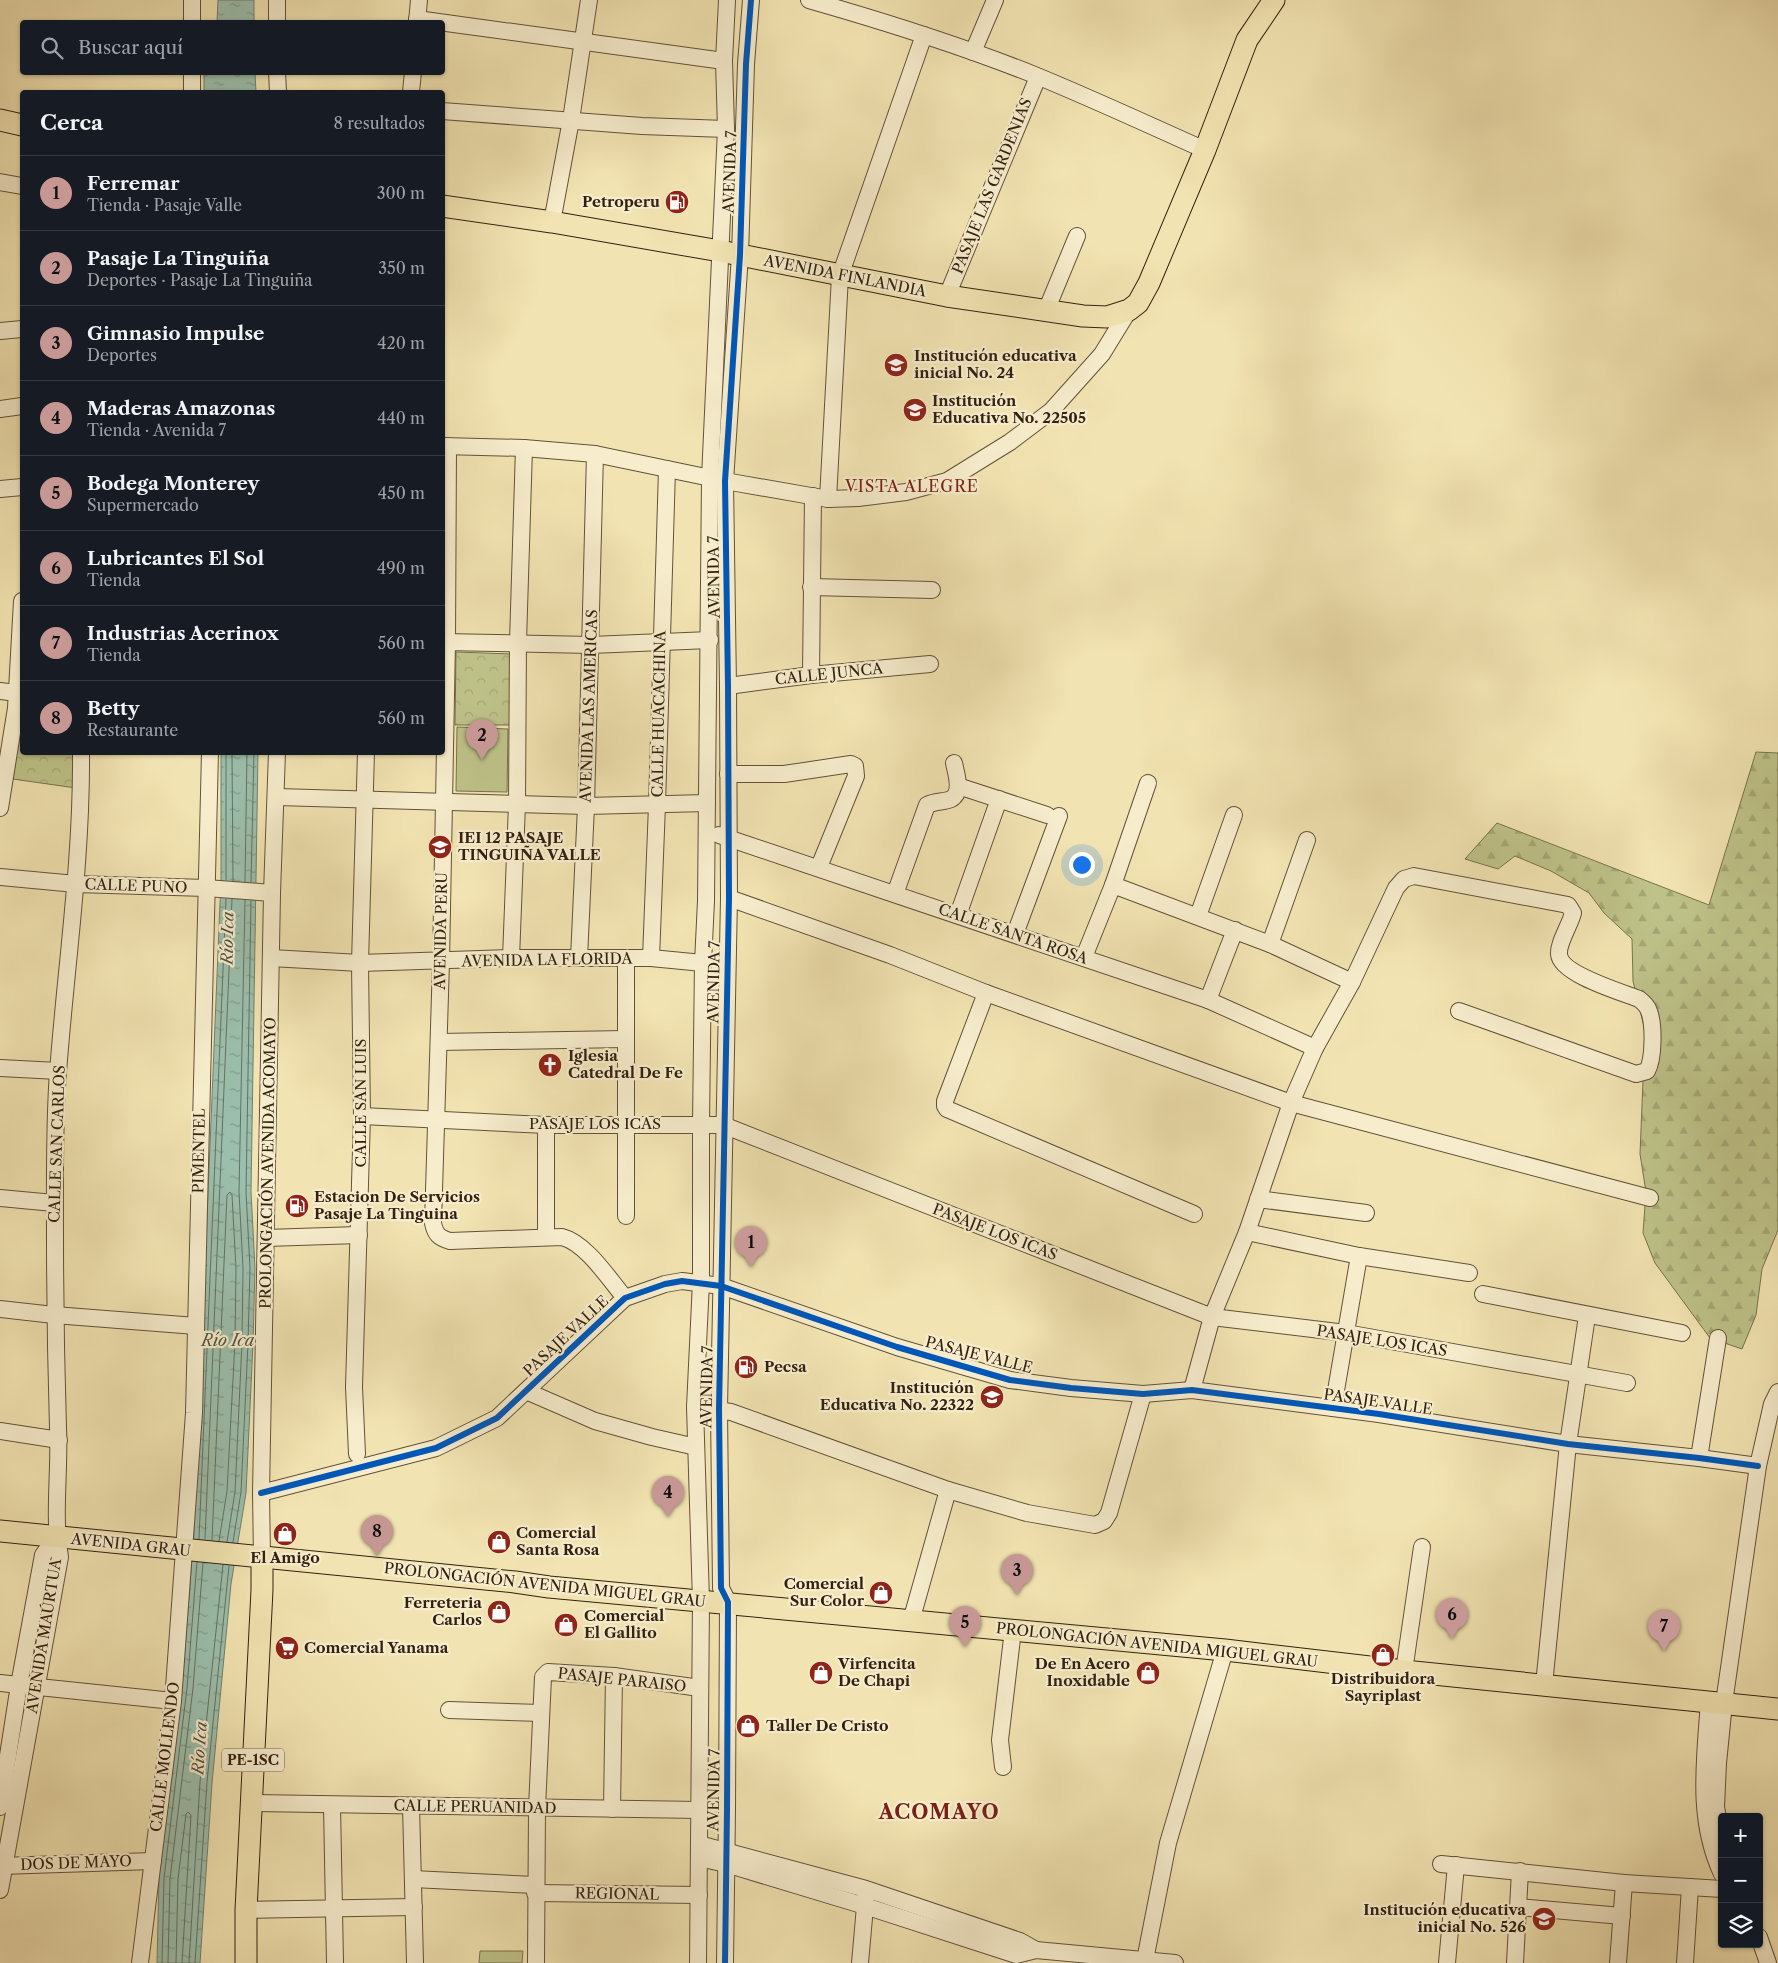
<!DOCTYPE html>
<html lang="es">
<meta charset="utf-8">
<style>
body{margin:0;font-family:"Libre Caslon Text",serif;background:#20242c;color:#f1f3f6}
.controls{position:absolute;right:15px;bottom:15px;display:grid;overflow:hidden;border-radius:5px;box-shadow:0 1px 4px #0004}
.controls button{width:45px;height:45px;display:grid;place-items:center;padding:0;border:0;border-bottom:1px solid #363941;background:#171b24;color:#f1f3f6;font:25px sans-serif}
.you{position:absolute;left:1081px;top:864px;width:18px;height:18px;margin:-12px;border:4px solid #fff;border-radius:50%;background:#1a73e8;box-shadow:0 0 0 8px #1a73e833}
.badge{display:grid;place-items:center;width:32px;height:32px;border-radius:50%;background:#c59692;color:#111;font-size:16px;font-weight:700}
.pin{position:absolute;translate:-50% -41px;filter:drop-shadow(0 1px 2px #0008)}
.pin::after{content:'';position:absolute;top:26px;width:18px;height:15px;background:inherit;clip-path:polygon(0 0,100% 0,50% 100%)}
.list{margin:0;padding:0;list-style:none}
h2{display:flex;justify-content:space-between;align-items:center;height:65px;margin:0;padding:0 20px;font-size:21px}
h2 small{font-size:16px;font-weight:400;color:#9ea1a6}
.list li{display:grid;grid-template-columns:32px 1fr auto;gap:15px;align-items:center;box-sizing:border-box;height:75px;padding:0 20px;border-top:1px solid #363941}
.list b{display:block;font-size:19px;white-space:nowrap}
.list p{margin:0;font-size:16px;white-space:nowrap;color:#9ea1a6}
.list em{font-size:16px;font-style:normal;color:#9ea1a6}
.icon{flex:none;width:28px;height:28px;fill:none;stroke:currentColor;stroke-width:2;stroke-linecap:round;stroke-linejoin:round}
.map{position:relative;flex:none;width:1778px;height:1963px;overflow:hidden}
.search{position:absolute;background:#171b24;box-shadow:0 1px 4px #0004;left:20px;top:20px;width:425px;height:55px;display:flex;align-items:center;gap:12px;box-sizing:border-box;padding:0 18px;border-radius:5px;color:#9ea1a6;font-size:19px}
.panel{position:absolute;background:#171b24;box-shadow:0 1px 4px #0004;left:20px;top:90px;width:425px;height:665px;border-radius:5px}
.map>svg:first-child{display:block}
</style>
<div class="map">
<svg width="1778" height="1963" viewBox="0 0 1778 1963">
<defs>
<pattern id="forest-firs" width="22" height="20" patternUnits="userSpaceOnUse" patternTransform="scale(1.25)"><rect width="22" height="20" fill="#bec389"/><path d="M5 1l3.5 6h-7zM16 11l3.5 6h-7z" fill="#a4a775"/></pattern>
<pattern id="park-crowns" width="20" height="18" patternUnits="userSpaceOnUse" patternTransform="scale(1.25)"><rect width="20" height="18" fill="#bec389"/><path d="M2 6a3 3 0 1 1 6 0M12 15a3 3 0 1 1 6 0" fill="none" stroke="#a4a775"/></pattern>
<pattern id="water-ripples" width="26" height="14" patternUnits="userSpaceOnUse" patternTransform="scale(1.25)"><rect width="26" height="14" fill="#9bbfad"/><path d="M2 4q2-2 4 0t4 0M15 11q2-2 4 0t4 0" fill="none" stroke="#7f9b8b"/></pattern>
</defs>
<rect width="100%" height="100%" fill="#f2e4b2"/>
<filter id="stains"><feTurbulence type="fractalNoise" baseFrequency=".004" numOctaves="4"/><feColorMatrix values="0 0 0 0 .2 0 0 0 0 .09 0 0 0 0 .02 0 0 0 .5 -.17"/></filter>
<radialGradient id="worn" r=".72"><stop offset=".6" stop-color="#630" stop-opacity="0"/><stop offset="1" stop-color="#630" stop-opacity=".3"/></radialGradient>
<polygon fill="url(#forest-firs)" stroke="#78724d" points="1756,752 1778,753 1778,1230 1762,1269 1756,1315 1742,1349 1710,1338 1655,1263 1643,1233 1646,1192 1640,1154 1645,1031 1633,981 1632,939 1604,913 1589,893 1551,871 1515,856 1498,869 1465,859 1497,823 1709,905"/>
<g fill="url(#park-crowns)" stroke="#78724d">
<polygon points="456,652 512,654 510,725 455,725"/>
<polygon points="22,716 22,752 76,753 76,788 13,779"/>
</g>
<g fill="#bec389" stroke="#78724d">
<polygon points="457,727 508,729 507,792 456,791"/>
<polygon points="480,1951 523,1951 522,1963 479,1963"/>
</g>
<g fill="url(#water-ripples)" stroke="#71806f">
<polygon points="218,0 254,0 254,22 217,22"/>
<polygon points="204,73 255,73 256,92 204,92"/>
<polygon points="221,753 258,753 251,1192 255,1268 253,1343 246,1493 231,1584 212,1783 200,1963 157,1963 159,1878 182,1687 194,1533 221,879"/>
</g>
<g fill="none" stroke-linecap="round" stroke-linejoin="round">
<g stroke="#66705f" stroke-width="1">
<polyline points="226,752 226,880"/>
<polyline points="232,752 233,881"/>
<polyline points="245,882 247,752"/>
<polyline points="251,882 254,752"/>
<polyline points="199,1539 226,899"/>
<polyline points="205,1539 232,899"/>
<polyline points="212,1540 227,1195 230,1192 232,1195 236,1268 235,1342 227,1491 219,1541"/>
<polyline points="227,1542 235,1492 242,1342 243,1268 239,1192 245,900"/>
<polyline points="233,1542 241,1492 248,1343 250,1268 246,1192 251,901"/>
<polyline points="162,1963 164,1878 187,1688 197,1562"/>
<polyline points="168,1963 170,1879 193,1688 203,1563"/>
<polyline points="176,1963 178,1879 186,1814 188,1812 191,1815 182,1963"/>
<polyline points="189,1963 200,1782 223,1565"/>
<polyline points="195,1963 207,1782 229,1566"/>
</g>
<g stroke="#625239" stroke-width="18">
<g id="minor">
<polyline points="277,0 277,22"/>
<path d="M809,0C886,22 963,46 1037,76C1093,99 1149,125 1205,150"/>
<polyline points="417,19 724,61"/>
<polyline points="192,22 192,0"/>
<polyline points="417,22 419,0"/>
<polyline points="973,52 995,0"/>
<polyline points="277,72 278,92"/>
<polyline points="192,92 192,72"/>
<polyline points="411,92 413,72"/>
<polyline points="442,111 642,126 726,129"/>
<polyline points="0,182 22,186"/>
<polyline points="552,222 571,120 589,0"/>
<polyline points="947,296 1038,77"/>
<polyline points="1046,311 1077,236"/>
<polyline points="0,331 22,329"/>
<polyline points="0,409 22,406"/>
<polyline points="442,446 524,448 595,454 725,481 828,499 858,498 906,492 947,481 1010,442 1051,411 1102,354 1129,310"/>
<path d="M448,446L447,642L441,962L433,1223C435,1234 439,1238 450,1241L562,1237C586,1243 609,1279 625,1298"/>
<polyline points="0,489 22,487"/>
<polyline points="828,499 840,276 924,35"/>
<polyline points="811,587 932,590"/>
<polyline points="442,642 591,645 710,640"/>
<polyline points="811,675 813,496"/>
<polyline points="728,686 811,675 930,664"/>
<polyline points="0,691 17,693"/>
<polyline points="728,774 784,774 851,764 855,766 856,776 819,867"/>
<polyline points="958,786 1047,815"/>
<polyline points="277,797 586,806 707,803"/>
<polyline points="0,808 16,708 22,601"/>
<polyline points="719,835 1208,1000 1315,1048"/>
<polyline points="0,877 76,884 206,888 272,893"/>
<polyline points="1113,885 1270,944 1352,982"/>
<path d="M895,894L927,805C935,801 945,802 951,799C963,793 956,773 954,763"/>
<polyline points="729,898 890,955 986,993 1291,1103 1650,1198"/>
<polyline points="958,915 999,799"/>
<polyline points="1198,916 1234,815"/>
<polyline points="1015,934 1059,816"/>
<polyline points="1270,944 1307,840"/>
<polyline points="1084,957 1113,885 1148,783"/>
<polyline points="271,958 360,963 511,958 651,958 703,963"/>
<polyline points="511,958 517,804 518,642 524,448"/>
<polyline points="579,958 586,806 595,454"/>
<polyline points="651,958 657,805 667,469"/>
<polyline points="626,959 626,1216"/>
<polyline points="986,993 945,1101 945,1106 947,1109 1194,1214"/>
<polyline points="1208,1000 1235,930"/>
<polyline points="439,1042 625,1039"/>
<polyline points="0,1068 58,1071"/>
<polyline points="362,1116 546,1125 723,1125 1212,1317 1346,1333 1627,1383"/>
<polyline points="546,1125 546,1237"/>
<polyline points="0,1198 54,1203"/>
<polyline points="1258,1199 1366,1213"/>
<polyline points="1247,1232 1359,1256 1469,1273"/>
<polyline points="266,1238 359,1235"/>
<polyline points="1483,1294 1682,1333"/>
<polyline points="0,1309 54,1315 196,1326"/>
<path d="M1192,1390L1212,1317L1247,1232L1291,1103L1315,1048L1352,982L1396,888L1404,879L1414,876L1568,905L1573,913C1570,925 1558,943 1559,954C1560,974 1621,992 1639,999C1643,1002 1647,1005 1649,1011C1654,1024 1654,1059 1647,1071L1636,1074L1459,1011"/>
<polyline points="526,1391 595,1421 652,1437 696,1447"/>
<polyline points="695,1407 731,1412 948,1490 1027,1513 1095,1525 1104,1521 1109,1513 1143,1394"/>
<polyline points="1333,1408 1359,1256"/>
<polyline points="0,1431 59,1440"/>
<polyline points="357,1454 354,1387 362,1116 360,963 366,752"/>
<polyline points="1699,1458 1718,1338"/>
<polyline points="261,1493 436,1448 497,1418 625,1298 665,1284 682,1281 721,1286 897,1347 1010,1380 1071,1388 1143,1394 1192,1390 1379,1414 1568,1444 1699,1458 1758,1466"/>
<polyline points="262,1558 261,1493 272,893 277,752"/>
<polyline points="911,1621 948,1490"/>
<polyline points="1404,1671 1422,1547"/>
<polyline points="0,1683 173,1701"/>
<polyline points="1544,1685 1568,1444 1587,1316"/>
<path d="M1709,1701C1705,1760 1696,1819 1722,1874"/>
<polyline points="449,1710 541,1713"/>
<polyline points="1003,1767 1000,1740 1013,1630"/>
<polyline points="251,1803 700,1810"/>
<polyline points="332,1806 335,1963"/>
<polyline points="411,1806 415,1963"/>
<polyline points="0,1807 19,1685 43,1555 56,1537"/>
<polyline points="612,1809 614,1676"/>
<polyline points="1722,1840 1716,1807 1718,1763 1724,1703 1758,1466 1772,1404 1778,1392"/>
<polyline points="699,1844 866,1889 1020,1941 1036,1950"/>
<polyline points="699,1858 726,1864 865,1906 1016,1955 1036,1950 1175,1963"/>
<polyline points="1441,1864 1624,1883 1722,1889"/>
<polyline points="0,1866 153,1861"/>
<polyline points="413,1879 535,1885"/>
<path d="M0,1890L60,1557C53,1515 60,1471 58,1428C56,1363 55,1299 55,1234C55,1180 54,1125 58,1072C66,965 82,860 81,752"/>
<polyline points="535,1893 699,1895"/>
<polyline points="1518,1907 1622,1916"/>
<polyline points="246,1910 414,1907"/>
<polyline points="1759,1937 1768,1963"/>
<polyline points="1145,1960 1168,1843 1225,1650"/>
<polyline points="140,1963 173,1701 194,1413 210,752"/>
<polyline points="536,1963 537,1808 543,1677 548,1672 614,1676 700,1688"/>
<polyline points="698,1963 701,1601 695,1407 701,1282 701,1124 703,963 706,901 710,478 726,129 724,61 727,0"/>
<polyline points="725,1963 727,1810 728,1602 721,1588 719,1409 729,898 728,686 725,481 740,255 746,64 751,0"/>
<polyline points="860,1963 866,1895"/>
<polyline points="1447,1963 1456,1865"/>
<polyline points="1515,1963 1520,1871"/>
<polyline points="1618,1963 1624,1883"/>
<polyline points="1685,1963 1690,1887"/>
</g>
</g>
<g stroke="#322111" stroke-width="23">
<g id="major">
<polyline points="0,120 22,125"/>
<polyline points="442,206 552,222 720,251 947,296 1083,316 1107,317 1129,310 1138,303 1149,283 1205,150 1247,40 1274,0"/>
<polyline points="0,1531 515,1582 549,1587 1225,1650 1404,1671 1778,1709"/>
<polyline points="246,1963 246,1910 262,1590 262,1558"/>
</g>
</g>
<use href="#minor" stroke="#f7edcd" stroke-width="16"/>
<use href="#major" stroke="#f2e4b2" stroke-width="21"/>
<g stroke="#f7edcd" stroke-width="9">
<g id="cycleway">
<polyline points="261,1493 436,1448 497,1418 625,1298 665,1284 682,1281 721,1286 897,1347 1010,1380 1071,1388 1143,1394 1192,1390 1379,1414 1568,1444 1699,1458 1758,1466"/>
<polyline points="725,1963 727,1810 728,1602 721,1588 719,1409 729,898 728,686 725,481 740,255 746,64 751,0"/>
</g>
</g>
<use href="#cycleway" stroke="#0057b8" stroke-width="6"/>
</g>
<defs>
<g id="fuel-disc" transform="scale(1.25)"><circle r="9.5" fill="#8f2418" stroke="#f7edcd"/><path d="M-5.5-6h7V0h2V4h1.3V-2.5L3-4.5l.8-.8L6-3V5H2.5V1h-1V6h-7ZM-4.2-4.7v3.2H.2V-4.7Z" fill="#fff"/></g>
<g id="school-disc" transform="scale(1.25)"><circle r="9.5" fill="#8f2418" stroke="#f7edcd"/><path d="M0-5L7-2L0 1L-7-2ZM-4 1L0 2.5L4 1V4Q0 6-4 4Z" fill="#fff"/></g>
<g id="church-disc" transform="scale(1.25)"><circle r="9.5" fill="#8f2418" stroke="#f7edcd"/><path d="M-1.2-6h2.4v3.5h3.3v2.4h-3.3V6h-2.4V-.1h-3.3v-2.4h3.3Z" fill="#fff"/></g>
<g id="shop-disc" transform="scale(1.25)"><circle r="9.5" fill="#8f2418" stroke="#f7edcd"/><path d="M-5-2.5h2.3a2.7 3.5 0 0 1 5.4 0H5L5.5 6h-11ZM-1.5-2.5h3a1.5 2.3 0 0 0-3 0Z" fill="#fff"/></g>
<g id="supermarket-disc" transform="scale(1.25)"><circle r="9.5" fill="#8f2418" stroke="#f7edcd"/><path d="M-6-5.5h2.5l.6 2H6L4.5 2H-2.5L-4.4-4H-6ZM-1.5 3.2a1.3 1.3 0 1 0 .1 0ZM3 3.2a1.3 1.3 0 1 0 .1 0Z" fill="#fff"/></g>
</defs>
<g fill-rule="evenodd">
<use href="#fuel-disc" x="677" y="202"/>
<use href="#school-disc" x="896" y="365"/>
<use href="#school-disc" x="915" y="410"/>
<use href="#school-disc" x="440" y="847"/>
<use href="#church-disc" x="550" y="1065"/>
<use href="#fuel-disc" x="297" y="1206"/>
<use href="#fuel-disc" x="746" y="1367"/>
<use href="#school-disc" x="992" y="1397"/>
<use href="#shop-disc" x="285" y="1534"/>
<use href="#shop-disc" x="499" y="1542"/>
<use href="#shop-disc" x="881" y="1593"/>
<use href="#shop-disc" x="499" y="1612"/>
<use href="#shop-disc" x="566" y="1625"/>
<use href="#supermarket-disc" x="287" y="1648"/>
<use href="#shop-disc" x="1383" y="1655"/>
<use href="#shop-disc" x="821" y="1673"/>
<use href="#shop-disc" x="1148" y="1673"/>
<use href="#shop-disc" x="748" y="1726"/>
<use href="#school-disc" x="1544" y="1919"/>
</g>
<g text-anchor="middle" stroke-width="4.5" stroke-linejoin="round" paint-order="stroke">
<rect fill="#f7edcd" stroke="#6d5e49" stroke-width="1" x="222" y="1748.5" width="62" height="23" rx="4"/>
<g font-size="14" font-weight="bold" fill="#322111">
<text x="253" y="1765">PE-1SC</text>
</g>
<g font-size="15" fill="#322111" stroke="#f7edcd">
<text transform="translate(730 172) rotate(-88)" y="5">AVENIDA 7</text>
<text transform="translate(992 186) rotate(-68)" y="5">PASAJE LAS GARDENIAS</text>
<text transform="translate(845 276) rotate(11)" y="5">AVENIDA FINLANDIA</text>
<text transform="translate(714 577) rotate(-91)" y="5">AVENIDA 7</text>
<text transform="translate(829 674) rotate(-6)" y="5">CALLE JUNCA</text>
<text transform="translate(589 706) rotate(-88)" y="5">AVENIDA LAS AMERICAS</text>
<text transform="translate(659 714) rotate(-89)" y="5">CALLE HUACACHINA</text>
<text transform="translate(136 886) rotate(2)" y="5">CALLE PUNO</text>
<text transform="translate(441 931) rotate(-89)" y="5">AVENIDA PERU</text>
<text transform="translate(1013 934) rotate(19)" y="5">CALLE SANTA ROSA</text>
<text transform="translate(547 960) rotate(-1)" y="5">AVENIDA LA FLORIDA</text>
<text transform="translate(714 982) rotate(-89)" y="5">AVENIDA 7</text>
<text transform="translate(361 1103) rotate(-90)" y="5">CALLE SAN LUIS</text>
<text x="595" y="1129">PASAJE LOS ICAS</text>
<text transform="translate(57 1144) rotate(-88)" y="5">CALLE SAN CARLOS</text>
<text transform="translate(199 1151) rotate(-89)" y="5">PIMENTEL</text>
<text transform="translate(268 1163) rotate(-89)" y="5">PROLONGACIÓN AVENIDA ACOMAYO</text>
<text transform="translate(995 1232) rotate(21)" y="5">PASAJE LOS ICAS</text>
<text transform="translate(566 1336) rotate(-43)" y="5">PASAJE VALLE</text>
<text transform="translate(1382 1341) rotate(9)" y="5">PASAJE LOS ICAS</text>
<text transform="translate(979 1355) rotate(14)" y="5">PASAJE VALLE</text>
<text transform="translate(707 1387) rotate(-89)" y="5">AVENIDA 7</text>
<text transform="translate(1378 1402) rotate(8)" y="5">PASAJE VALLE</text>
<text transform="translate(131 1545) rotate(6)" y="5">AVENIDA GRAU</text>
<text transform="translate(545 1585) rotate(6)" y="5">PROLONGACIÓN AVENIDA MIGUEL GRAU</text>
<text transform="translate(44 1636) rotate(-81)" y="5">AVENIDA MAÚRTUA</text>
<text transform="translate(1157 1645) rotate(6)" y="5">PROLONGACIÓN AVENIDA MIGUEL GRAU</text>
<text transform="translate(622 1680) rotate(6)" y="5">PASAJE PARAISO</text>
<text transform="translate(165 1757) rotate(-83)" y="5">CALLE MOLLENDO</text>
<text transform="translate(714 1790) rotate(-89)" y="5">AVENIDA 7</text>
<text transform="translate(475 1807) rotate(1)" y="5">CALLE PERUANIDAD</text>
<text transform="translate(76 1863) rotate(-2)" y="5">DOS DE MAYO</text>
<text transform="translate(617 1894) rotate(1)" y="5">REGIONAL</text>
</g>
<g font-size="15" font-weight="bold" fill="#322111" stroke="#f7edcd" text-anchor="start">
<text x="660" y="207" text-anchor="end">Petroperu</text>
<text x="914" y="361">Institución educativa<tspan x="914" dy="17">inicial No. 24</tspan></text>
<text x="932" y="406">Institución<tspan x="932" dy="17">Educativa No. 22505</tspan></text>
<text x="458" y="843">IEI 12 PASAJE<tspan x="458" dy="17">TINGUIÑA VALLE</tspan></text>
<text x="568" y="1061">Iglesia<tspan x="568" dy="17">Catedral De Fe</tspan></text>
<text x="314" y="1202">Estacion De Servicios<tspan x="314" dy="17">Pasaje La Tinguina</tspan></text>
<text x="764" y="1372">Pecsa</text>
<text x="974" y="1393" text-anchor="end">Institución<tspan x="974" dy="17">Educativa No. 22322</tspan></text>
<text x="516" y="1538">Comercial<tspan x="516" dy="17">Santa Rosa</tspan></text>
<text x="285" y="1563" text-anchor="middle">El Amigo</text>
<text x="864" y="1589" text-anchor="end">Comercial<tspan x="864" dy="17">Sur Color</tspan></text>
<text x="482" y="1608" text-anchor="end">Ferreteria<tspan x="482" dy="17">Carlos</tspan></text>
<text x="584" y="1621">Comercial<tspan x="584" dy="17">El Gallito</tspan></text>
<text x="304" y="1653">Comercial Yanama</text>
<text x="838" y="1669">Virfencita<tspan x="838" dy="17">De Chapi</tspan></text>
<text x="1130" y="1669" text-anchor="end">De En Acero<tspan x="1130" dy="17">Inoxidable</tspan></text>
<text x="1383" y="1684" text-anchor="middle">Distribuidora<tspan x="1383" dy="17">Sayriplast</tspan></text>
<text x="766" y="1731">Taller De Cristo</text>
<text x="1526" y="1915" text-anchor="end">Institución educativa<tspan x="1526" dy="17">inicial No. 526</tspan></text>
</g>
<g font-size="16" letter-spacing="1" fill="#7a1f14" stroke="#f7edcd">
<text x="912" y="492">VISTA ALEGRE</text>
</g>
<g font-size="16" font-style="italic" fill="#525040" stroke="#f7edcd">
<text transform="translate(227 938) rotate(-89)" y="6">Río Ica</text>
<text x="228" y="1346">Río Ica</text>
<text transform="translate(199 1748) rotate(-86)" y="6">Río Ica</text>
</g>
<g font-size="20" font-weight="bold" letter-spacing="1" fill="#7a1f14" stroke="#f7edcd">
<text x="939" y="1819">ACOMAYO</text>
</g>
</g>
<rect width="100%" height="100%" filter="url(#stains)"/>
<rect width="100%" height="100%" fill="url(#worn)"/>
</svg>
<div class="controls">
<button>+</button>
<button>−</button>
<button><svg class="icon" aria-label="layers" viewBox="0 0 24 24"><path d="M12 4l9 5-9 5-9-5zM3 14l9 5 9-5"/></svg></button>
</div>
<div class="you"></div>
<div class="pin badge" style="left:751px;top:1267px">1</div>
<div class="pin badge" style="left:482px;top:760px">2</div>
<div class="pin badge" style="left:1017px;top:1595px">3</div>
<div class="pin badge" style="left:668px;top:1517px">4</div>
<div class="pin badge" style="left:965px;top:1647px">5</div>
<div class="pin badge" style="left:1452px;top:1639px">6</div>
<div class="pin badge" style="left:1664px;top:1651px">7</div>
<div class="pin badge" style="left:377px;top:1556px">8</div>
<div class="search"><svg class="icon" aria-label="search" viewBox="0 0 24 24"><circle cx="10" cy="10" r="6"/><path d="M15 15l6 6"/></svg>Buscar aquí</div>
<section class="panel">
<h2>Cerca<small>8 resultados</small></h2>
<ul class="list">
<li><span class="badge">1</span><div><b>Ferremar</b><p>Tienda · Pasaje Valle</p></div><em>300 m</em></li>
<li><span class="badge">2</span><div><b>Pasaje La Tinguiña</b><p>Deportes · Pasaje La Tinguiña</p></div><em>350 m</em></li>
<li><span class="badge">3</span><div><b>Gimnasio Impulse</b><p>Deportes</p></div><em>420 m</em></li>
<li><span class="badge">4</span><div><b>Maderas Amazonas</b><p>Tienda · Avenida 7</p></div><em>440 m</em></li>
<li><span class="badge">5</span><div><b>Bodega Monterey</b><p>Supermercado</p></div><em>450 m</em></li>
<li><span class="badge">6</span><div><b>Lubricantes El Sol</b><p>Tienda</p></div><em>490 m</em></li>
<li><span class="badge">7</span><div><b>Industrias Acerinox</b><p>Tienda</p></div><em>560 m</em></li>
<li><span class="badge">8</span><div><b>Betty</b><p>Restaurante</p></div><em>560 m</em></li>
</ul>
</section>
</div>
